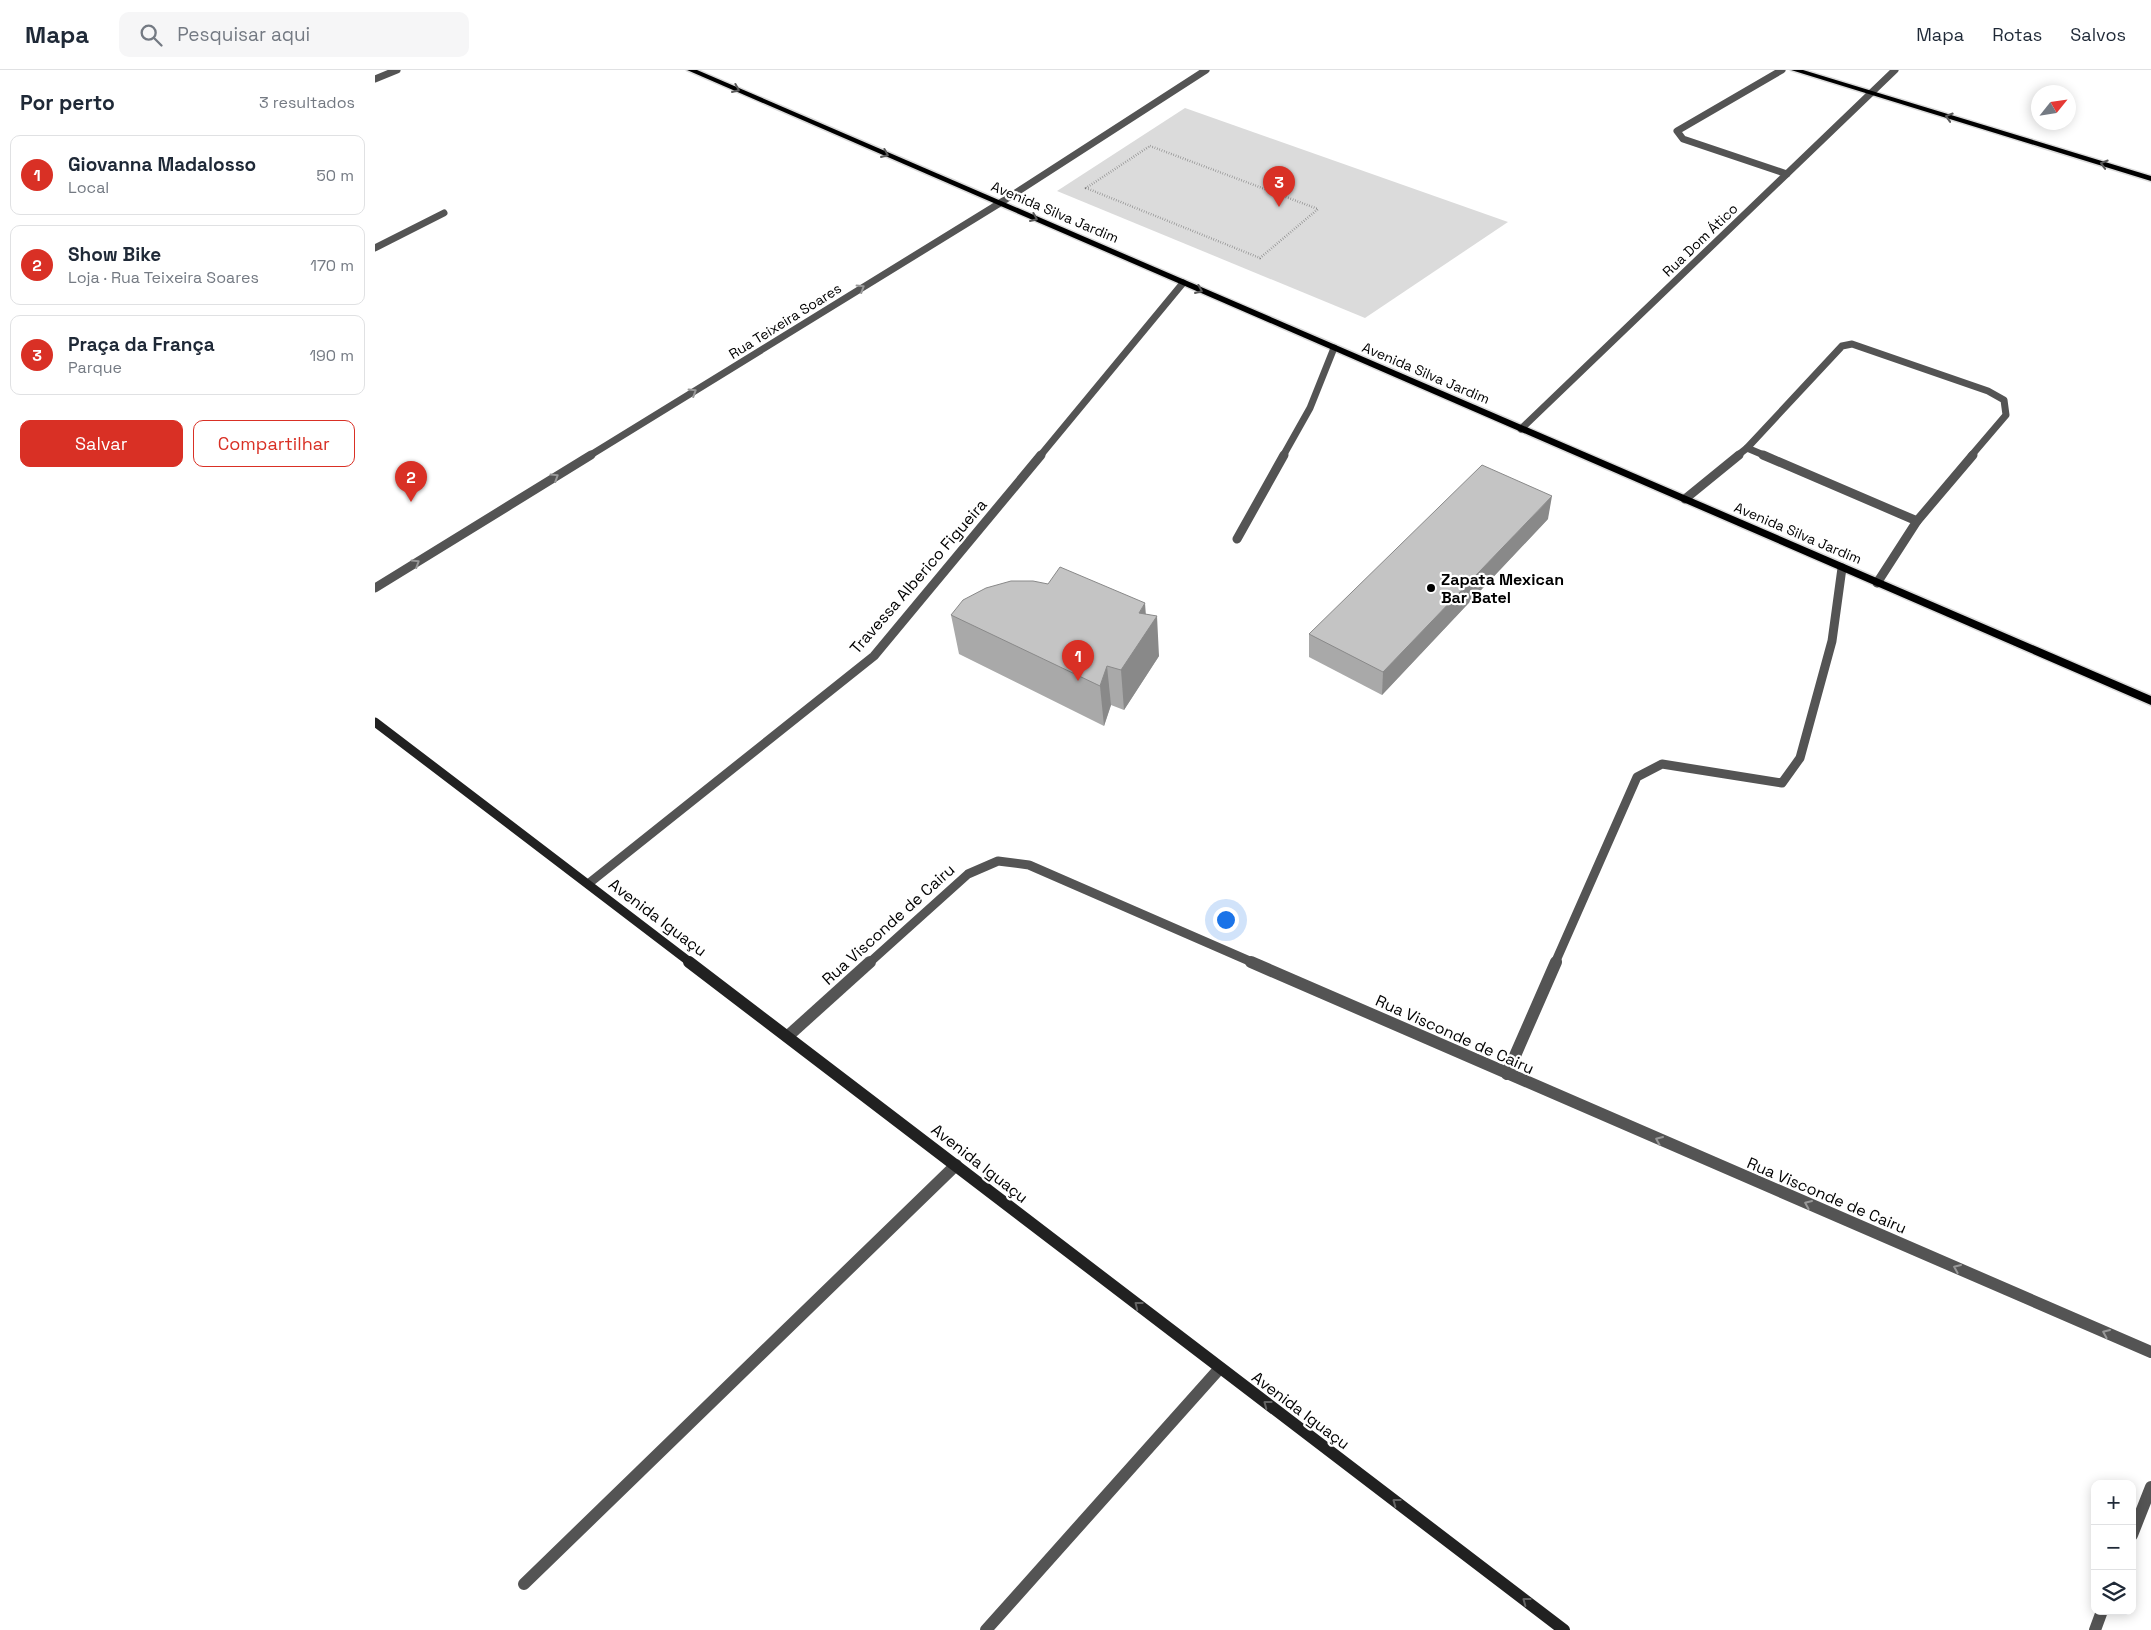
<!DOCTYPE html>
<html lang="pt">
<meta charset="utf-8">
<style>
body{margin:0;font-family:"Space Grotesk",sans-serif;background:#f6f6f7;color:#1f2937}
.controls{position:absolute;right:15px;bottom:15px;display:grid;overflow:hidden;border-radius:10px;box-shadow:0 2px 12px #0003}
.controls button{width:45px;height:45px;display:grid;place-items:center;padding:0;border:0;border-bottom:1px solid #e0e1e3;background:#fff;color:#1f2937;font:25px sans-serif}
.compass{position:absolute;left:1656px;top:15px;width:45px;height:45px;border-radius:50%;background:#fff;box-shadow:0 2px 12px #0003;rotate:60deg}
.you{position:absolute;left:850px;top:849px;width:18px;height:18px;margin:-12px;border:4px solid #fff;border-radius:50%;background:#1a73e8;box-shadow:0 0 0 8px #1a73e833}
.badge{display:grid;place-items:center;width:32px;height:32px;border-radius:50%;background:#d93025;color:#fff;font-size:16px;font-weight:700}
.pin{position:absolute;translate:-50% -41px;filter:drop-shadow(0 1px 2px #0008)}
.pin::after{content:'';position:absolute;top:26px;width:18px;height:15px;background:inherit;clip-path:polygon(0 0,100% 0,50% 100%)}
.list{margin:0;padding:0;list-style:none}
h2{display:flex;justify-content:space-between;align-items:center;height:65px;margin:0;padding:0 20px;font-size:21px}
h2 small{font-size:16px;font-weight:400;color:#747a83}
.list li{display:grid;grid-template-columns:32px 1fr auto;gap:15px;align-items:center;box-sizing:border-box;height:80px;margin:0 10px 10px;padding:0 10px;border:1px solid #e0e1e3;border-radius:10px}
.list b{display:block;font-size:19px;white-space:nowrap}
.list p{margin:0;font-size:16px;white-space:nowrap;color:#747a83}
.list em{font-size:16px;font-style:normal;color:#747a83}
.actions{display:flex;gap:10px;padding:15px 20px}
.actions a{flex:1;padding:11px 0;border:1px solid #d93025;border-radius:10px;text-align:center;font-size:18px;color:#d93025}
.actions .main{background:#d93025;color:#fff}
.icon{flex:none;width:28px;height:28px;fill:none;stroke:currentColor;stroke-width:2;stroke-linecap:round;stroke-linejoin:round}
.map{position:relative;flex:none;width:1776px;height:1560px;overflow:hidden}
header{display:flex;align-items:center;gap:30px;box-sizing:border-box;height:70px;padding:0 25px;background:#fff;border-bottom:1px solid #e0e1e3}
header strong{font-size:24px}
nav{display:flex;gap:28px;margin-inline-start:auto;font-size:18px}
.search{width:350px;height:45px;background:#f6f6f7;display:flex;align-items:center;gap:12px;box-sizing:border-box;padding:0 18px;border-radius:10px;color:#747a83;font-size:19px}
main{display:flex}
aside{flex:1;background:#fff}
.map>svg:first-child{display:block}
</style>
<header>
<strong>Mapa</strong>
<div class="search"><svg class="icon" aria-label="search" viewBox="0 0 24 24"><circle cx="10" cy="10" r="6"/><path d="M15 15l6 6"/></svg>Pesquisar aqui</div>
<nav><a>Mapa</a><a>Rotas</a><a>Salvos</a></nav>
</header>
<main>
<aside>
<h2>Por perto<small>3 resultados</small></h2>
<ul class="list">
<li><span class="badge">1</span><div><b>Giovanna Madalosso</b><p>Local</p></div><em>50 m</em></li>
<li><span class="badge">2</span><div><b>Show Bike</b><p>Loja · Rua Teixeira Soares</p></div><em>170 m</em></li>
<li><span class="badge">3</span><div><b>Praça da França</b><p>Parque</p></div><em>190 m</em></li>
</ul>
<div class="actions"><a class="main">Salvar</a><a>Compartilhar</a></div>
</aside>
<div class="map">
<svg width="1776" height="1560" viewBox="0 0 1776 1560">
<rect width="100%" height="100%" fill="#fff"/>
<polygon fill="#dbdbdb" points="810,38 1133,152 990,248 682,121"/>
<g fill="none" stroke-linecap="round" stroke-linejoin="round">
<g stroke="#dbdbdb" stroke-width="3">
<g id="primary">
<polygon points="312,0 322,0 1776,626 1776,635"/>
<polygon points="1416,0 1428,0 1776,106 1776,111"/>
</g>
</g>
<polygon stroke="#767676" stroke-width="2.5" stroke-dasharray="0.5 2" stroke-linecap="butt" points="775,76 943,139 885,188 711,118"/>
<g stroke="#545454" stroke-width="7">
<polyline points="1407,0 1302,61 1308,69 1412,104"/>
<polyline points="1372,378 1467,276 1477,274 1613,321 1629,330 1631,345 1596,386"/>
<polyline points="908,386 935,338 959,278"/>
<polyline points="1362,386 1372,378 1391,386"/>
</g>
<g stroke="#545454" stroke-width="9">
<polyline points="1388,385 1542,451 1502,513"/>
<polyline points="1310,429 1364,385"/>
<polyline points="1542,451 1598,385"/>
<polyline points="862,469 909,385"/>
<polyline points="1180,893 1262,707 1287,694 1407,713 1425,688 1457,571 1467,498"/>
</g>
<g stroke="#545454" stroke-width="12">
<polyline points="1132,1004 1181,892"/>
<polyline points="149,1514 581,1095"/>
<polyline points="611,1560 845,1298"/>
</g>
<g stroke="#545454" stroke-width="7">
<polyline points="0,9 22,0"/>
<polyline points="0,178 69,143"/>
<polyline points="1146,359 1520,0"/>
<polyline points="665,386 808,213"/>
</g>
<g stroke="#545454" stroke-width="9">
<polyline points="213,814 499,586 666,385"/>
<polyline points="494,893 593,804 623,791 654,795 879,893"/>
</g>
<g stroke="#545454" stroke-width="12">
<polyline points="876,892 1776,1282"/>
<polyline points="413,966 495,892"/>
<polyline points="1757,1465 1776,1417"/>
<polyline points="1720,1560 1727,1541"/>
</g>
<polyline stroke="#545454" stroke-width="7" points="214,386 625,133 831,0"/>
<polyline stroke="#545454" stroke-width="9" points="0,518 216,385"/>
<polyline stroke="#212121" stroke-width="9" points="0,652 316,893"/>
<polyline stroke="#212121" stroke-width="12" points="314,892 1189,1560"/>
<use href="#primary" fill="#000" fill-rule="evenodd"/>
</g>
<g fill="#a9a9a9">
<polygon points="1173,449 1007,625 934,587 934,564"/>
<polygon points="771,544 784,586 749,640 736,635 729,656 584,584 576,545"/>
</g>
<g fill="#898989">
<polygon points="1177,426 1173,449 1007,625 1008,602"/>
<polygon points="770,533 772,560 782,546 784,586 749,640 746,600 764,543"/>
<polygon points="732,596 736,635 729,656 725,616"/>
</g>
<g fill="#c4c4c4" stroke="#898989">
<polygon points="1107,395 1177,426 1008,602 934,564"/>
<polygon points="685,497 770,533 764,543 782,546 746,600 732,596 725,616 576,545 588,530 611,518 636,511 658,511 673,514"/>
</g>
<defs><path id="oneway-chevron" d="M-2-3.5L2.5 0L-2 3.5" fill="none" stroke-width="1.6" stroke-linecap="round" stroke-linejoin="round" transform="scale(1.25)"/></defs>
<g stroke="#595959">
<use href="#oneway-chevron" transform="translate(361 19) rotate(23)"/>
<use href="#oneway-chevron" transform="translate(1574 47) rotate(-163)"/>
<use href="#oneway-chevron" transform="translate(510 84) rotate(23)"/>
<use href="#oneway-chevron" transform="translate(1729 94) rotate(-163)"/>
<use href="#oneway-chevron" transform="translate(659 148) rotate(23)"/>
<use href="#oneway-chevron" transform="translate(824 220) rotate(23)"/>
</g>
<g stroke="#989898">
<use href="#oneway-chevron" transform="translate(486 218) rotate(-32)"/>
<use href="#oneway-chevron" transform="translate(318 322) rotate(-32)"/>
<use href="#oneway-chevron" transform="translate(180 407) rotate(-32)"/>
<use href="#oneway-chevron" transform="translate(41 493) rotate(-32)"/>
<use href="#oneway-chevron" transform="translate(1284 1070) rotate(-157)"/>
<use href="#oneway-chevron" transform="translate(1433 1134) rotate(-157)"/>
<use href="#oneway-chevron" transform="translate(1582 1198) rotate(-157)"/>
<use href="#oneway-chevron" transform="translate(1731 1263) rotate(-157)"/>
</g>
<g stroke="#646464">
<use href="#oneway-chevron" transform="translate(763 1235) rotate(-142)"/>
<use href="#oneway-chevron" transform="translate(892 1334) rotate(-143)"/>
<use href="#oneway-chevron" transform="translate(1021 1432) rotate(-143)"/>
<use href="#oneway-chevron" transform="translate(1151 1531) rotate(-143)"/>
</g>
<circle fill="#000" stroke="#fff" stroke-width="2" cx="1056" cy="518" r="5"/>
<g text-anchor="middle" stroke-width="4.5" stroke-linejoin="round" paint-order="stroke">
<g font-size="14" fill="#000" stroke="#fff">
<text transform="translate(680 142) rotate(23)" y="5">Avenida Silva Jardim</text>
<text transform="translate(1325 170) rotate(-44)" y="5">Rua Dom Ático</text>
<text transform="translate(410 251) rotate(-32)" y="5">Rua Teixeira Soares</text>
<text transform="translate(1051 303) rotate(23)" y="5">Avenida Silva Jardim</text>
<text transform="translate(1423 463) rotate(23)" y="5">Avenida Silva Jardim</text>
</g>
<g font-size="16" fill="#000" stroke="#fff">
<text transform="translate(543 506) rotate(-49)" y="6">Travessa Alberico Figueira</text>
<text transform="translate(283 847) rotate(37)" y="6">Avenida Iguaçu</text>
<text transform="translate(513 854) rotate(-42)" y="6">Rua Visconde de Cairu</text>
<text transform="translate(1080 964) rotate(24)" y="6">Rua Visconde de Cairu</text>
<text transform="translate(605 1093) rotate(38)" y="6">Avenida Iguaçu</text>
<text transform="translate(1452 1125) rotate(23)" y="6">Rua Visconde de Cairu</text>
<text transform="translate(926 1340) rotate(37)" y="6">Avenida Iguaçu</text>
</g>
<g font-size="16" font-weight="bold" fill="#000" stroke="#fff" text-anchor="start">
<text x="1066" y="515">Zapata Mexican<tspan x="1066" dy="18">Bar Batel</tspan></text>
</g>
</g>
</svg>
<div class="controls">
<button>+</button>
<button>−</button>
<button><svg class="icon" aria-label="layers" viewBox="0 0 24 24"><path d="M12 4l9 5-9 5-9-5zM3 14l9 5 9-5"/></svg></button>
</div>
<svg class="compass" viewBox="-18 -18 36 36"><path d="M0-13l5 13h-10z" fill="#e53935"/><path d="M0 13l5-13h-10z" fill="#747a83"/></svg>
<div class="you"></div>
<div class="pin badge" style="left:703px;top:611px">1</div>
<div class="pin badge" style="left:36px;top:432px">2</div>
<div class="pin badge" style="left:904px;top:137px">3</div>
</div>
</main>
